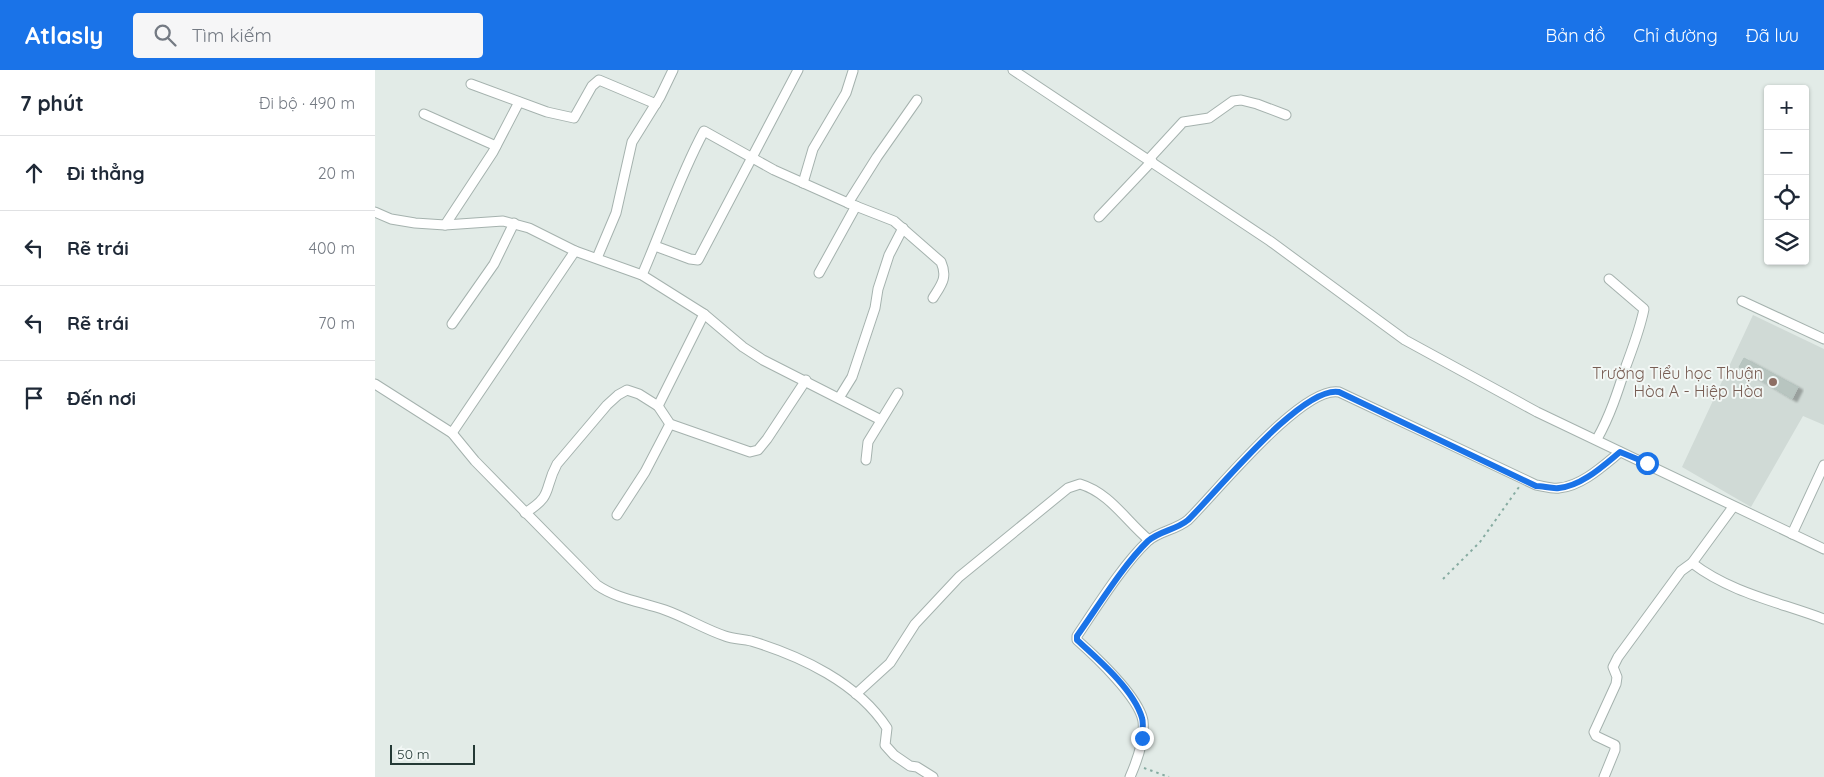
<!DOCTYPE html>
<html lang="vi">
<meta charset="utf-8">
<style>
body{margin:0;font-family:Quicksand,sans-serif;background:#f6f6f7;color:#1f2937}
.controls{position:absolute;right:15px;top:15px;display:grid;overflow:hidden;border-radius:5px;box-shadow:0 1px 4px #0004}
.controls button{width:45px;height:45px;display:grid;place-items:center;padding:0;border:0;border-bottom:1px solid #e0e1e3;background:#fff;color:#1f2937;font:25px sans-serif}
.scale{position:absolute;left:15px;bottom:12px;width:85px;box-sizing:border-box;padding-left:5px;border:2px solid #243935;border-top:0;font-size:14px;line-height:18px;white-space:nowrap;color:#243935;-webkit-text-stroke:4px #f2f7f5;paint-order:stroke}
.stop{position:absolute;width:15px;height:15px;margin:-11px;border:4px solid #1a73e8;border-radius:50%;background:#fff}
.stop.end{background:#1a73e8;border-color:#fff;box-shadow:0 1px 5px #0008}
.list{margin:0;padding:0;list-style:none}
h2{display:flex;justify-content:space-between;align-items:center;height:65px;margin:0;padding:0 20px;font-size:21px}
h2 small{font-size:16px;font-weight:400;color:#747a83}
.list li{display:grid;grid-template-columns:32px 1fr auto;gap:15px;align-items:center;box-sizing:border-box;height:75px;padding:0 20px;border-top:1px solid #e0e1e3}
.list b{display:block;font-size:19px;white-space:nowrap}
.list em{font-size:16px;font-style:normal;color:#747a83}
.icon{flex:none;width:28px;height:28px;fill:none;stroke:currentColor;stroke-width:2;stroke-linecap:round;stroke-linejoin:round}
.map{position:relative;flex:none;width:1449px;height:707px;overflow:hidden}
header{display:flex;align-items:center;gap:30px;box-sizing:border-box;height:70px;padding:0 25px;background:#1a73e8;color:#fff}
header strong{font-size:24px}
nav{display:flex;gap:28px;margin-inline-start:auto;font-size:18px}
.search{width:350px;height:45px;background:#f6f6f7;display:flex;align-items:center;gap:12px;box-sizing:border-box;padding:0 18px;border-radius:5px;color:#747a83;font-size:19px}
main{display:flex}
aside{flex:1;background:#fff}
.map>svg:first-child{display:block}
</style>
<header>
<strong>Atlasly</strong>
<div class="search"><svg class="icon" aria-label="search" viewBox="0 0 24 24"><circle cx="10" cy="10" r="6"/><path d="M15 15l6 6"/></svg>Tìm kiếm</div>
<nav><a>Bản đồ</a><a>Chỉ đường</a><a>Đã lưu</a></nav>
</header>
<main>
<aside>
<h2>7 phút<small>Đi bộ · 490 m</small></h2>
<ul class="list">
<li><svg class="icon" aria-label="ahead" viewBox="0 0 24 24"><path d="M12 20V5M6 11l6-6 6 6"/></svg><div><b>Đi thẳng</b></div><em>20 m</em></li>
<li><svg class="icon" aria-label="left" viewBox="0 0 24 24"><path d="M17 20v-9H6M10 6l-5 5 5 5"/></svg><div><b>Rẽ trái</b></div><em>400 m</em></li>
<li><svg class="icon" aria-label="left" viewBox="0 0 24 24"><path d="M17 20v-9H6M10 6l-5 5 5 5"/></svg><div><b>Rẽ trái</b></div><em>70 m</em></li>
<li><svg class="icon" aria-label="arrive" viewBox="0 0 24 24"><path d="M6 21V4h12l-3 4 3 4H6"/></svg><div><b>Đến nơi</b></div></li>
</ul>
</aside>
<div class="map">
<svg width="1449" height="707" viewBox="0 0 1449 707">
<defs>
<filter id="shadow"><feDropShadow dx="5" dy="3" stdDeviation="1" flood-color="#0004"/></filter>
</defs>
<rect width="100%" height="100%" fill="#e2ebe7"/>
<polygon fill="#d0dad6" points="1378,245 1449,279 1449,355 1428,346 1376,437 1307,397"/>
<polygon fill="#b8c5c0" stroke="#b5c3be" filter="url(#shadow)" points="1369,288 1423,317 1417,329 1364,297"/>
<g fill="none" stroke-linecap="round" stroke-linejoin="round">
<g stroke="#a5b2ae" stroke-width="11">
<g id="street">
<polyline points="638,0 895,171 1030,270 1162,342 1449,479"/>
<polyline points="96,14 172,42 199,48 217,16 224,10 281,34"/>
<polyline points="49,44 121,76"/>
<polyline points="774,89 808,52 834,48 858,31 866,30 882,34 911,45"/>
<polyline points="428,113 438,79 471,23 478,1"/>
<polyline points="473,133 502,87 542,30"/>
<polyline points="0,142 16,149 40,153 70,155 128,151 154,158 200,181 267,205 329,244 368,277 388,290 506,350"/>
<polyline points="724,147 777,91"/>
<polyline points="70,155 118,82 144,32"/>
<polyline points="280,176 315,189 323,190 423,0"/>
<polyline points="222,188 241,143 257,72 285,27 298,0"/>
<polyline points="444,203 481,136"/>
<path d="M267,205C288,157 304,107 329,61L399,100L473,133L519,151L566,192C573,208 566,215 558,228"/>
<polyline points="1367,231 1449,269"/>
<polyline points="77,254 119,194 139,153"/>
<path d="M0,314L77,363L100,391L222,515C242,529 267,532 290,540C310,547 329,559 350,566C358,569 367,569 376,571C426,586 483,613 512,658L510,675L519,685L535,696L542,697L558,707"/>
<polyline points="464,328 477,307 500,238 503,219 514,185 528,158"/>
<polyline points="283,336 329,244"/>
<polyline points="77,363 200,181"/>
<path d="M1222,369C1235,346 1243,321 1251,296C1258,277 1265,259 1269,239L1234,209"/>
<polyline points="491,390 493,372 523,323"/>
<path d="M150,443C179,425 168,420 182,394L232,335L243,325L252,320L264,324L283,336L295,354L375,382L383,380L392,369L431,310"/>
<polyline points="242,445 270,402 295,354"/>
<polyline points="1417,464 1449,395"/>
<path d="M1317,493C1356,523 1404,532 1449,549"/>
<path d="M481,624L515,593L540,554L584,507L693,418L705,414C735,423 751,451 774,470"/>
<path d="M755,707C762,691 770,669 768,651C764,627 720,586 702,570V566C721,538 749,493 773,471C784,461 801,460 813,450C840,424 927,315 964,322L1161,415C1168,416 1177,419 1184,418C1207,416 1229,395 1245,382"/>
<polyline points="1229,707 1240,680 1240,675 1221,666 1219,662 1241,614 1242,607 1238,597 1243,587 1306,501 1317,493 1358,437"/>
</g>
</g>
<g stroke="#86aba1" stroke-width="2" stroke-dasharray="2.5 4" stroke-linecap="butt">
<polyline points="1068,509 1105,472 1144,417"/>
<polyline points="769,698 794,707"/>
</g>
<use href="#street" stroke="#fff" stroke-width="9"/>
</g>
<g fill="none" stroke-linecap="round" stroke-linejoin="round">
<path stroke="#1a73e8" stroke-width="6" d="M767,668C767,661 769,654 767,648C759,620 724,590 702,570V566C722,538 749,494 773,471C784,461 801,460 813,450C840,424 927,315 964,322L1161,416C1168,416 1177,419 1184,418C1207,416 1229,395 1245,382L1272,393"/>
</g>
<circle fill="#8d6e63" stroke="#f2f7f5" stroke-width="2" cx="1398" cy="312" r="5"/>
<g text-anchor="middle" stroke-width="4" stroke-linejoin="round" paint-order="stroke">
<g font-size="16" fill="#785e54" stroke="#f2f7f5" text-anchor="end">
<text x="1388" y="309">Trường Tiểu học Thuận<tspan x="1388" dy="18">Hòa A - Hiệp Hòa</tspan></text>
</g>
</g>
</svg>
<div class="controls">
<button>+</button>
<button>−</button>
<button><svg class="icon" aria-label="locate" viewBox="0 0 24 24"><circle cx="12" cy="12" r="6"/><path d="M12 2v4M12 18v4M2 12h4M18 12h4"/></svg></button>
<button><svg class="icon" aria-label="layers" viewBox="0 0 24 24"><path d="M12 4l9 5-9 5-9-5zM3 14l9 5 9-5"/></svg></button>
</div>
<div class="scale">50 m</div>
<div class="stop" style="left:1272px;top:393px"></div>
<div class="stop end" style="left:767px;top:668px"></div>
</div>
</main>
